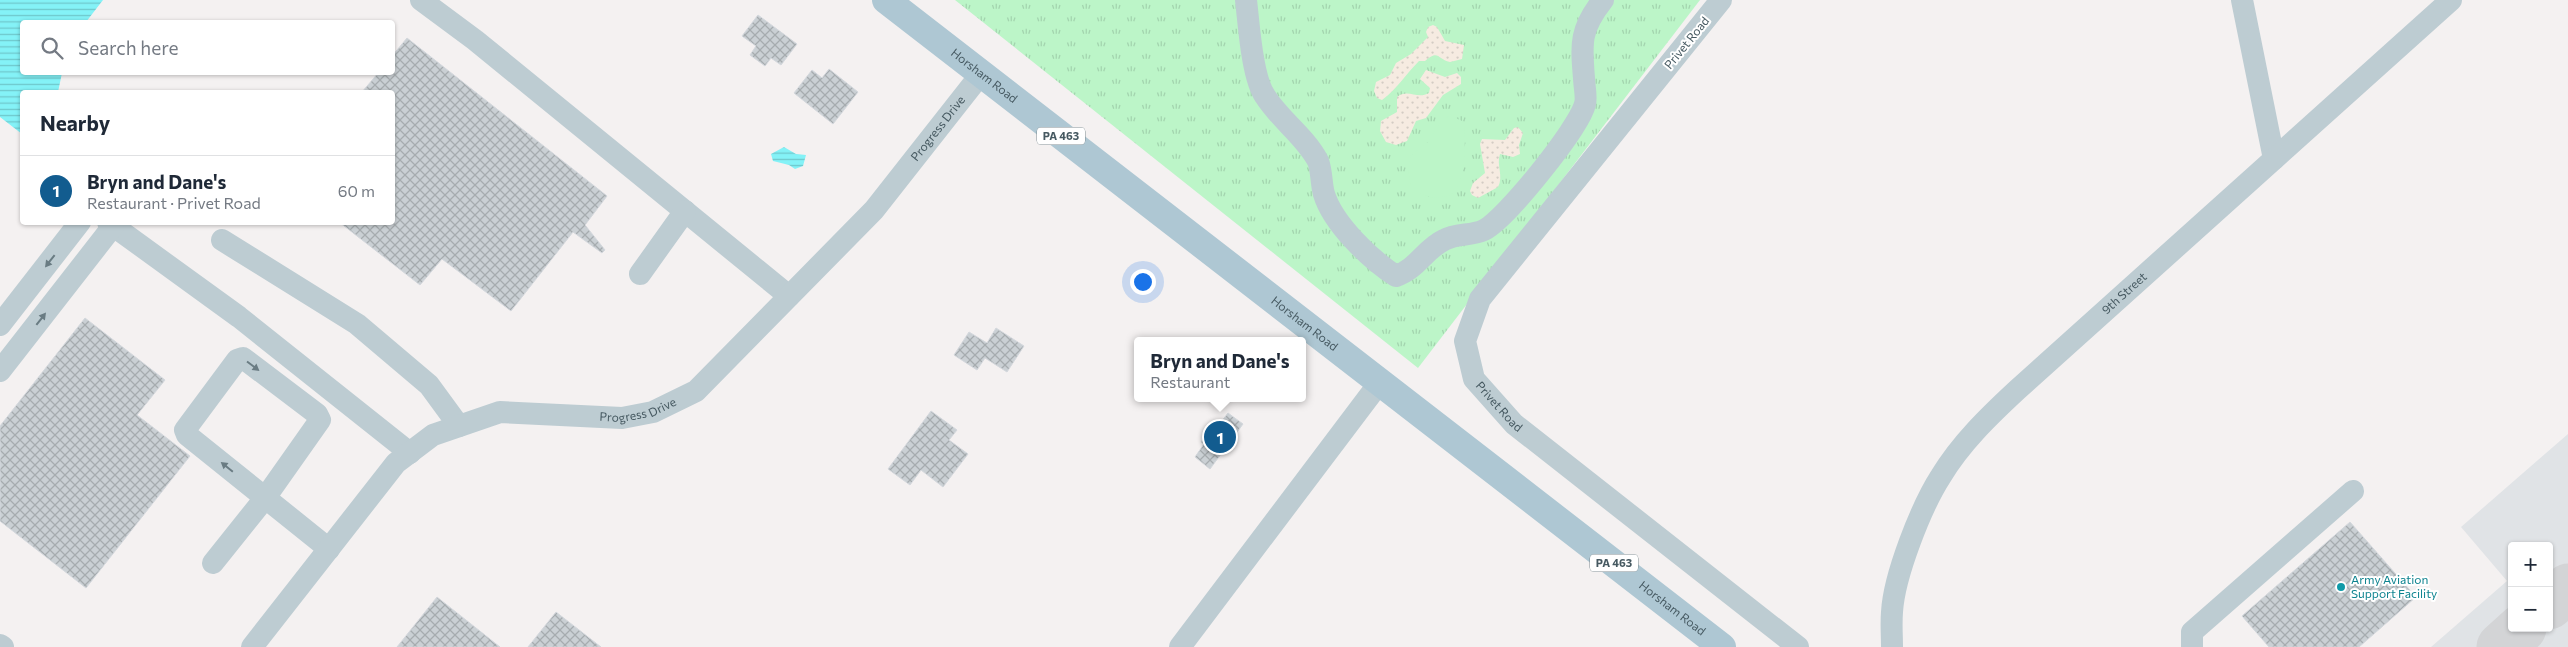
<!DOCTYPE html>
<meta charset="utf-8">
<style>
body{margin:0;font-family:Commissioner,sans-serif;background:#f2f2f3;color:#1f2937}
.controls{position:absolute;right:15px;bottom:15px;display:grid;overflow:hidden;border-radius:5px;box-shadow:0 1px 4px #0004}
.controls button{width:45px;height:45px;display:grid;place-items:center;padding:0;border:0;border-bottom:1px solid #e0e1e3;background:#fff;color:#1f2937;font:25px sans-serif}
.you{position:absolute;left:1142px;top:281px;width:18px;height:18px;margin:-12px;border:4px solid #fff;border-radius:50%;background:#1a73e8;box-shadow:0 0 0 8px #1a73e833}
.badge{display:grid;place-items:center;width:32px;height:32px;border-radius:50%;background:#125c8f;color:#fff;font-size:16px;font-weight:700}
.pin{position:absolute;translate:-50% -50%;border:2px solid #fff;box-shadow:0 1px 5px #0006}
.popup{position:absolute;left:1134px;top:337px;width:172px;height:65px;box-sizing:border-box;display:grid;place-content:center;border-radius:5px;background:#fff;filter:drop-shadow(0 1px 4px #0005);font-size:16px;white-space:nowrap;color:#747a83}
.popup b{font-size:19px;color:#1f2937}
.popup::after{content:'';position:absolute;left:50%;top:100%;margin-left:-10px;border:10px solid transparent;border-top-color:#fff}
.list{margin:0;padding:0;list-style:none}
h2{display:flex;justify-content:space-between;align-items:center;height:65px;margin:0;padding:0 20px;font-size:21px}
h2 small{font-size:16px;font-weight:400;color:#747a83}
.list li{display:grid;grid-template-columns:32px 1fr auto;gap:15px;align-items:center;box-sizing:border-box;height:70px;padding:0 20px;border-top:1px solid #e0e1e3}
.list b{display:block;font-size:19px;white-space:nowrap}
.list p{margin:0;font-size:16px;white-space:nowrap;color:#747a83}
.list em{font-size:16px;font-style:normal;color:#747a83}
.icon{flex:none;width:28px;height:28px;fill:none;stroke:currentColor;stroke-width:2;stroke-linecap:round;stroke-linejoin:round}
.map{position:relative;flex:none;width:2568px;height:647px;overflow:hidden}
.search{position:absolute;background:#fff;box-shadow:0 1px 4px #0004;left:20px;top:20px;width:375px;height:55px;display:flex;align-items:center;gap:12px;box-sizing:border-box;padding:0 18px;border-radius:5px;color:#747a83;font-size:19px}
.panel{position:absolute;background:#fff;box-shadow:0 1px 4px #0004;left:20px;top:90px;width:375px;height:135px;border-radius:5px}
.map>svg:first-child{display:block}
</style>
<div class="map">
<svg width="2568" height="647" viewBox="0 0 2568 647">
<defs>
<pattern id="grass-tufts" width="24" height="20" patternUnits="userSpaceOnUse" patternTransform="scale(1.25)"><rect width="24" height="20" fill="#bcf5c8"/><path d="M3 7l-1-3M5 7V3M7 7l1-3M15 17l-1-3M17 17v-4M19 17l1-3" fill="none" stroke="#a3d4ae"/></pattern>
<pattern id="sand-dots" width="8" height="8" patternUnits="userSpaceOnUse" patternTransform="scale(1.25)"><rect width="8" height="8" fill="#f6ebe1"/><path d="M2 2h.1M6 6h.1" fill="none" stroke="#d4ccc4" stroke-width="1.8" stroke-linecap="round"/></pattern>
<pattern id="water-rules" width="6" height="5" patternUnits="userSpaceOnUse" patternTransform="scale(1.25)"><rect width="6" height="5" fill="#84f2f7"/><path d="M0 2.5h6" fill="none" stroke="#6ec7cb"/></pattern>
<pattern id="building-cross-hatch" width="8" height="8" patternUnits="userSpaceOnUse" patternTransform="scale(1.25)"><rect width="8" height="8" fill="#cad0d4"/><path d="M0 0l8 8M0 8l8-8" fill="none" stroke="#a6acaf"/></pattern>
</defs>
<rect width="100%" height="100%" fill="#f4f1f1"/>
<path fill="#e0e3e6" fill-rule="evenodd" d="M2568,434V647H2431L2507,581L2461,527ZM2512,546H2549V628H2512Z"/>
<polygon fill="url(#grass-tufts)" points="955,0 1700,0 1418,368"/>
<g fill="url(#sand-dots)">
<path d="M1433,25L1437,27L1445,41L1464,45L1462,59L1450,62C1437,59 1439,49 1425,61H1419C1405,75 1398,88 1382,100L1377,98L1374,91L1376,82L1390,75L1396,63L1411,54L1428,37L1426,32L1428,27Z"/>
<path d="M1426,70L1445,77L1457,73L1461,77V84L1443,95L1426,118L1416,121L1407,141L1396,145L1386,142L1380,131L1381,121L1397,112V97C1408,88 1417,100 1429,93L1430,88L1420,79Z"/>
<path d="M1518,127L1523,133L1519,145L1520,154L1513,157L1500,154C1496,165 1504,176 1498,187L1478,198L1472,195L1470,191L1473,183L1485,173L1480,144L1482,139L1505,140L1514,128Z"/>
</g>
<path fill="#bcf5c8" d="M1452,116L1462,121L1465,128C1464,149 1468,183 1449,196L1433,198L1419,193L1411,185L1408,171L1411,155L1428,142L1443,118Z"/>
<g fill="url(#water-rules)">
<polygon points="0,0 103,0 86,22 22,22 22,72 62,73 58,92 22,92 22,134 0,117"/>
<polygon points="784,147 796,154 806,155 803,166 795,169 789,165 773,161 771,154"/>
</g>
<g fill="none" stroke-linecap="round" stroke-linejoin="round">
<g stroke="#d3d4d6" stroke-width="49">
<polyline points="2549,605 2568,588"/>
<polyline points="2501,647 2522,628"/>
</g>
</g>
<g fill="url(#building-cross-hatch)" stroke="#d4d8dd">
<polygon points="758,15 797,44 781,65 771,58 765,66 750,55 756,46 742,36"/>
<polygon points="407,38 607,196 585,225 605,250 602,253 573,232 511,311 442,259 420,285 339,222 392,222 392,92 362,92 379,72 392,72 392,56"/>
<polygon points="829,69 858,92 833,124 794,93 812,70 822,78"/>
<polygon points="85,318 165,380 137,415 190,456 86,588 0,521 0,426"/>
<polygon points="996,328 1024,346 1007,372 985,358 977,370 954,355 969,332 987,343"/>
<polygon points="931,411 957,430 949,440 968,454 943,487 921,470 910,485 888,469"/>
<polygon points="1228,413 1243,424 1210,469 1195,457 1204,444 1201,442 1211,429 1214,431"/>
<polygon points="2350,522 2416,597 2359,647 2269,647 2242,616"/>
<polygon points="437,597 500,647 397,647"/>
<polygon points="556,612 601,647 528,647"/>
</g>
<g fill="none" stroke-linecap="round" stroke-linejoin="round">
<g stroke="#bdccd2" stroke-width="22">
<polyline points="421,0 475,40 789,296"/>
<path d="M1246,0C1249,25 1252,77 1265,96C1280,120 1305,136 1318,161C1322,171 1321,184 1324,194C1333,224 1371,260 1396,276C1417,269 1425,249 1444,240C1456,233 1472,236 1484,230C1506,219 1579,128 1585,104C1587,97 1584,85 1584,78C1581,43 1580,29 1603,0"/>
<path id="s1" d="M1721,0L1480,299L1465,341L1474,379L1514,424L1798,647"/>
<polyline points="2242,0 2274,159"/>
<polyline points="108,222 239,317 410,453"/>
<polyline points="222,240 357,324 429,385 459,426"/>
<polyline points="640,274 685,211"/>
<polyline points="0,325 80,222"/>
<polyline points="0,371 113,226"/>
<polyline points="213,563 265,498 320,420 317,414 243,358 237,360 185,430 187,435 329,549"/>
<polyline points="0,645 3,647"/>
<path id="s2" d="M252,647L396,463L433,435L500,412L622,418L653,412L696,391L874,210L981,74"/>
<polyline points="1180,647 1380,382"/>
<path id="s3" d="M1892,647C1892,636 1891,624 1892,612C1894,576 1921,507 1941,476C1961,443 1989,416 2017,390L2451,0"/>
<polyline points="2192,647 2192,632 2353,491"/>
</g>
<path stroke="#aec7d3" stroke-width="28" id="s4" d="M886,0L1722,647"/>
</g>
<defs><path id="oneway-solid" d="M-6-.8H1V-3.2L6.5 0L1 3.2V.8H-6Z" transform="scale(1.25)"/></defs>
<g fill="#6a7c83">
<use href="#oneway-solid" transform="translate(50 261) rotate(128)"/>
<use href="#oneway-solid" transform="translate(41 319) rotate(-52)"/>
<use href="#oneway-solid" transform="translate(253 366) rotate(37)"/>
<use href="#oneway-solid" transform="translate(227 467) rotate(-141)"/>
</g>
<circle fill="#0f9aa8" stroke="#fff" stroke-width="2" cx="2341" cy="587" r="5"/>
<g text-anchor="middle" stroke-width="4" stroke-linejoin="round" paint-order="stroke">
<g fill="#fff" stroke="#7e8b90" stroke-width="1">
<rect x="1037" y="127.5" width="48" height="17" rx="4"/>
<rect x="1590" y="554.5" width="48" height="17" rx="4"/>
</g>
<g font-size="11" font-weight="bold" fill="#465961">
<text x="1061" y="140">PA 463</text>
<text x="1614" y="567">PA 463</text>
</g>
<g font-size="12" fill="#465961" stroke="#fff">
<text transform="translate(1687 43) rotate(-51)" y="4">Privet Road</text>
<text dy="4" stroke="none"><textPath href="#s4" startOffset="124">Horsham Road</textPath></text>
<text dy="4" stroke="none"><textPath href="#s2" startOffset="910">Progress Drive</textPath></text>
<text dy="4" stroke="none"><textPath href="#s3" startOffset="440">9th Street</textPath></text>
<text dy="4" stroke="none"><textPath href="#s4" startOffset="529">Horsham Road</textPath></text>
<text dy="4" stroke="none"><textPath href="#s1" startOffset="505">Privet Road</textPath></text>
<text dy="4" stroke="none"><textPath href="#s2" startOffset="490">Progress Drive</textPath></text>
<text dy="4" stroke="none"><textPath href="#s4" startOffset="994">Horsham Road</textPath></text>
</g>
<g font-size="12" fill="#0d838f" stroke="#fff" text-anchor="start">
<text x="2351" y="584">Army Aviation<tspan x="2351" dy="14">Support Facility</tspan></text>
</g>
</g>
</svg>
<div class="controls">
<button>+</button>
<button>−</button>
</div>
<div class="you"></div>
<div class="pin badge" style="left:1220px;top:437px">1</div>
<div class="popup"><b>Bryn and Dane's</b>Restaurant</div>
<div class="search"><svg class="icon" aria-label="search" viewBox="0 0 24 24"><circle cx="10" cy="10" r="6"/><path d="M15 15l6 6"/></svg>Search here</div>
<section class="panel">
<h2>Nearby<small></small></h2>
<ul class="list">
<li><span class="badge">1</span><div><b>Bryn and Dane's</b><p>Restaurant · Privet Road</p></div><em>60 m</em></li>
</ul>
</section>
</div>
